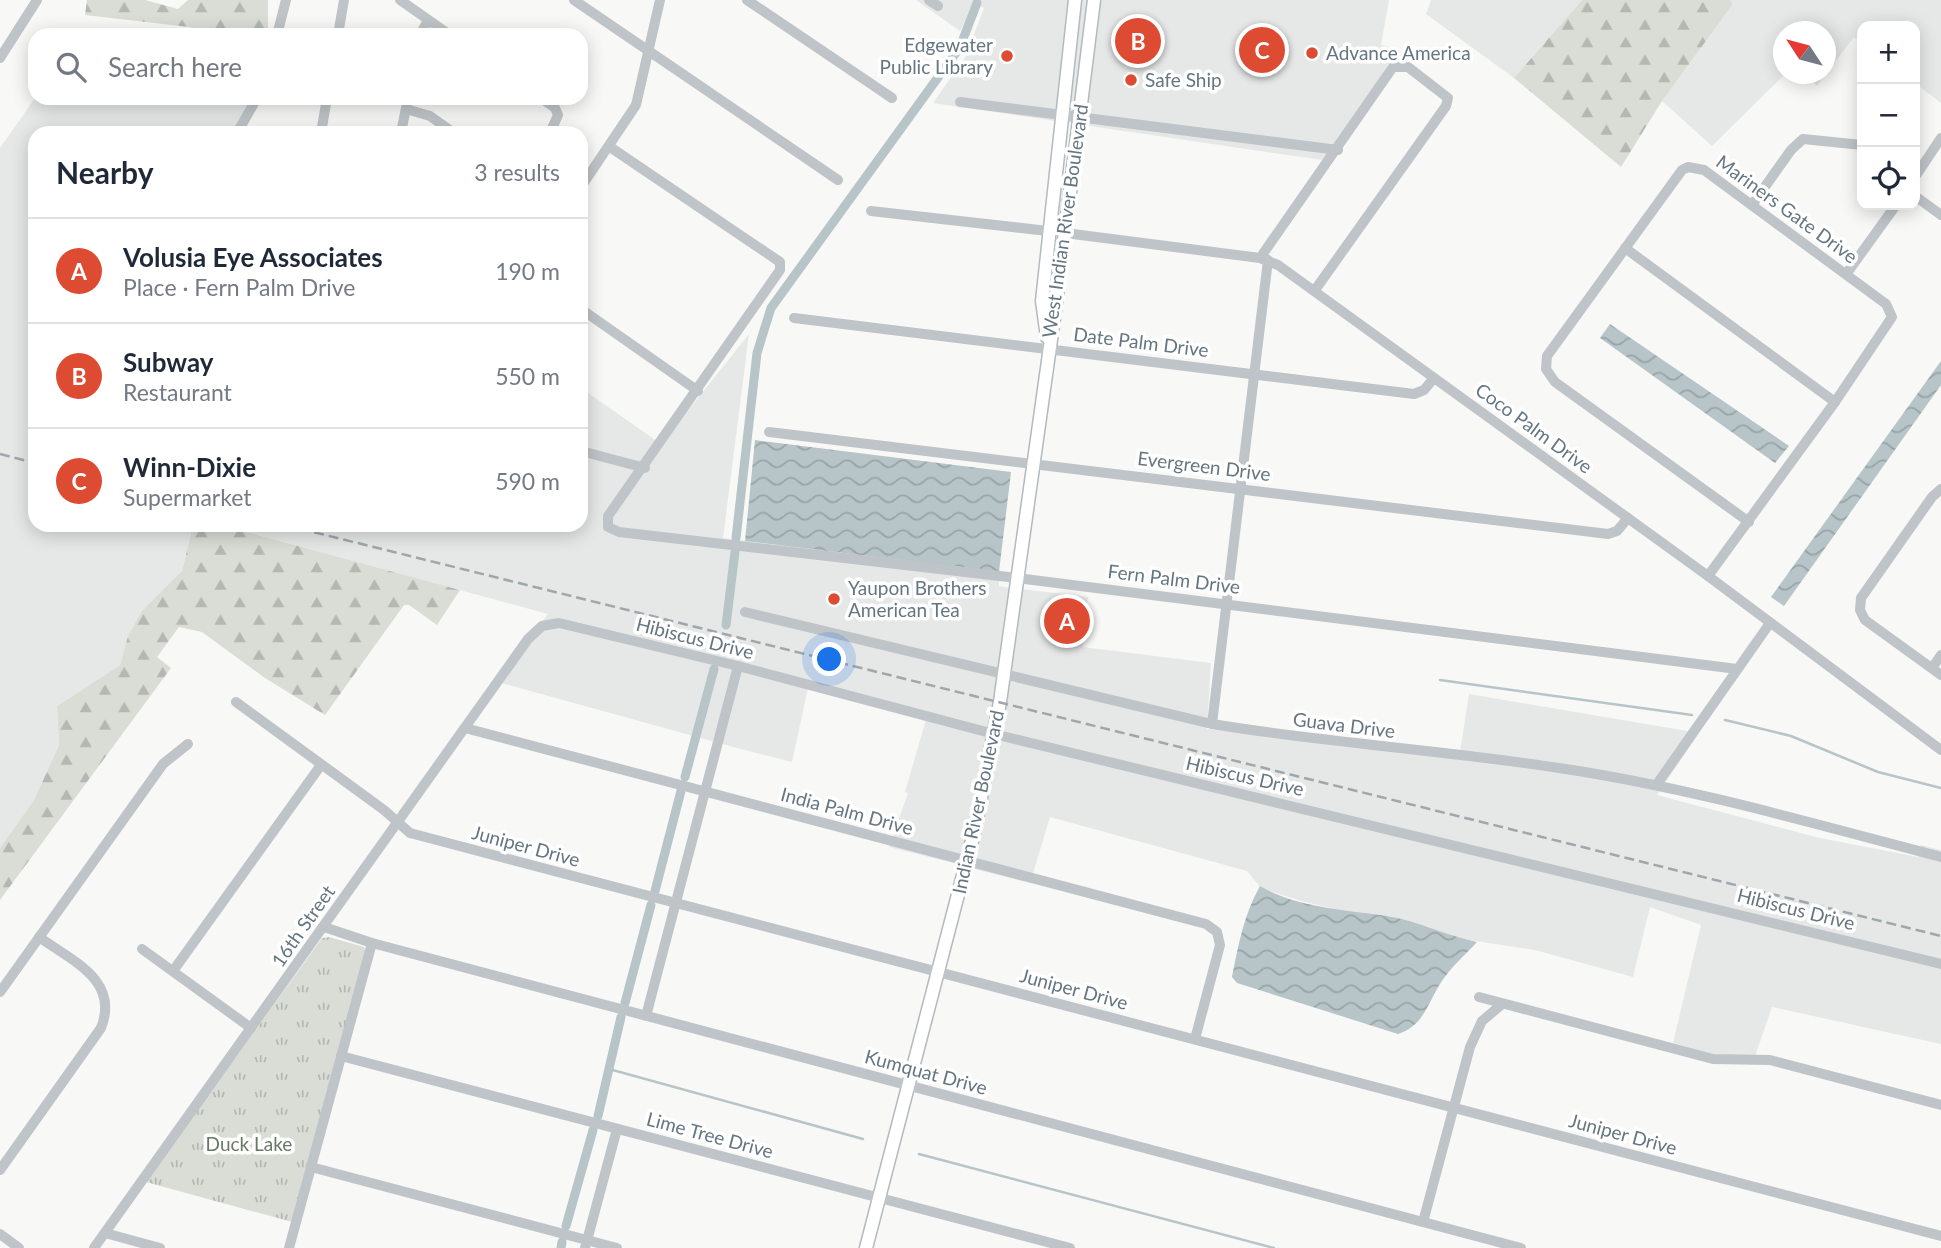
<!DOCTYPE html>
<meta charset="utf-8">
<style>
body{margin:0;font-family:Lato,sans-serif;background:#f2f2f3;color:#1f2937}
.controls{position:absolute;right:21px;top:21px;display:grid;overflow:hidden;border-radius:14px;box-shadow:0 4px 18px #0003}
.controls button{width:63px;height:63px;display:grid;place-items:center;padding:0;border:0;border-bottom:2px solid #e0e1e3;background:#fff;color:#1f2937;font:35px sans-serif}
.compass{position:absolute;left:1773px;top:21px;width:63px;height:63px;border-radius:50%;background:#fff;box-shadow:0 4px 18px #0003;rotate:306deg}
.you{position:absolute;left:830px;top:660px;width:24px;height:24px;margin:-18px;border:5px solid #fff;border-radius:50%;background:#1a73e8;box-shadow:0 0 0 10px #1a73e833}
.badge{display:grid;place-items:center;width:46px;height:46px;border-radius:50%;background:#dc4b32;color:#fff;font-size:23px;font-weight:700}
.pin{position:absolute;translate:-50% -50%;border:4px solid #fff;box-shadow:0 2px 7px #0006}
.list{margin:0;padding:0;list-style:none}
h2{display:flex;justify-content:space-between;align-items:center;height:91px;margin:0;padding:0 28px;font-size:30px}
h2 small{font-size:23px;font-weight:400;color:#747a83}
.list li{display:grid;grid-template-columns:46px 1fr auto;gap:21px;align-items:center;box-sizing:border-box;height:105px;padding:0 28px;border-top:2px solid #e0e1e3}
.list b{display:block;font-size:26px;white-space:nowrap}
.list p{margin:0;font-size:23px;white-space:nowrap;color:#747a83}
.list em{font-size:23px;font-style:normal;color:#747a83}
.icon{flex:none;width:38px;height:38px;fill:none;stroke:currentColor;stroke-width:2;stroke-linecap:round;stroke-linejoin:round}
.map{position:relative;flex:none;width:1941px;height:1248px;overflow:hidden}
.search{position:absolute;background:#fff;box-shadow:0 4px 18px #0003;left:28px;top:28px;width:560px;height:77px;display:flex;align-items:center;gap:18px;box-sizing:border-box;padding:0 24px;border-radius:21px;color:#747a83;font-size:26px}
.panel{position:absolute;background:#fff;box-shadow:0 4px 18px #0003;left:28px;top:126px;width:560px;height:406px;border-radius:21px}
.map>svg:first-child{display:block}
</style>
<div class="map">
<svg width="1941" height="1248" viewBox="0 0 1941 1248">
<defs>
<pattern id="forest-firs" width="22" height="20" patternUnits="userSpaceOnUse" patternTransform="scale(1.75)"><rect width="22" height="20" fill="#d9ddd5"/><path d="M5 1l3.5 6h-7zM16 11l3.5 6h-7z" fill="#b4b8b2"/></pattern>
<pattern id="park-tufts" width="24" height="20" patternUnits="userSpaceOnUse" patternTransform="scale(1.75)"><rect width="24" height="20" fill="#d9ddd5"/><path d="M3 7l-1-3M5 7V3M7 7l1-3M15 17l-1-3M17 17v-4M19 17l1-3" fill="none" stroke="#b4b8b2"/></pattern>
<pattern id="water-waves" width="16" height="10" patternUnits="userSpaceOnUse" patternTransform="scale(1.75)"><rect width="16" height="10" fill="#b7c5c8"/><path d="M0 5q4-4 8 0t8 0" fill="none" stroke="#98a5a8"/></pattern>
</defs>
<rect width="100%" height="100%" fill="#f8f8f6"/>
<g fill="#e6e8e7">
<polygon points="916,0 1070,0 1055,121 933,103 966,56 984,8 976,4 960,31"/>
<polygon points="1080,0 1089,0 1074,124 1065,122"/>
<polygon points="1099,0 1389,0 1381,45 1398,49 1352,122 1322,160 1083,125"/>
<polygon points="1431,0 1582,0 1514,78 1426,14"/>
<polygon points="1730,0 1941,0 1941,103 1915,83 1915,26 1862,26 1862,43 1854,37 1817,86 1806,76 1794,74 1826,74 1826,32 1784,32 1785,74 1712,146 1662,101 1733,4"/>
<polygon points="35,98 249,98 261,101 237,133 35,133 35,525 193,525 182,571 128,636 120,665 57,706 59,745 34,800 0,848 0,148"/>
<polygon points="749,334 723,538 999,572 999,586 1011,588 1000,673 961,865 889,847 908,793 905,792 927,716 808,688 792,762 733,747 494,681 548,614 221,525 581,525 581,388 661,444"/>
<polygon points="1021,589 1088,597 1083,647 1211,663 1207,729 1459,758 1469,694 1699,733 1657,795 1820,838 1918,857 1921,845 1941,850 1941,1044 1772,1007 1752,1065 1673,1043 1701,925 1650,907 1633,977 1535,950 1463,939 1389,916 1355,914 1301,901 1261,888 1247,871 1050,817 1030,883 970,868"/>
</g>
<g fill="url(#forest-firs)">
<polygon points="87,0 145,0 178,9 188,0 268,0 268,29 258,35 222,35 189,27 85,15"/>
<polygon points="1582,0 1730,0 1733,4 1662,101 1621,167 1514,78"/>
<polygon points="193,525 221,525 460,590 437,625 409,605 404,605 325,715 265,678 202,632 179,627 157,657 171,668 0,900 0,848 34,800 59,745 57,706 120,665 128,636 142,611 182,571"/>
</g>
<polygon fill="url(#park-tufts)" points="329,937 364,947 366,954 292,1222 146,1182 322,938"/>
<g fill="url(#water-waves)">
<polygon points="1610,324 1789,446 1775,463 1600,338"/>
<polygon points="1941,361 1941,385 1784,606 1771,597"/>
<polygon points="755,440 1011,472 999,572 745,541"/>
<path d="M1260,886C1297,908 1346,910 1387,916C1418,921 1447,936 1477,942C1465,955 1449,969 1440,984C1427,1005 1423,1026 1398,1034L1237,983L1232,977C1238,946 1244,914 1260,886Z"/>
</g>
<g fill="none" stroke-linecap="round" stroke-linejoin="round">
<g stroke="#b7c5c8" stroke-width="2.5">
<polyline points="1440,680 1692,715"/>
<polyline points="1725,720 1791,736 1878,772 1941,788"/>
<polyline points="609,1069 863,1139"/>
<polyline points="919,1154 1274,1248"/>
</g>
<g stroke="#b7c5c8" stroke-width="9">
<polyline points="736,538 757,353 771,308 960,47 977,3"/>
<polyline points="726,625 735,552"/>
<polyline points="685,777 714,669"/>
<polyline points="655,891 681,791"/>
<polyline points="625,1003 651,905"/>
<polyline points="598,1116 621,1017"/>
<polyline points="566,1226 593,1130"/>
<polyline points="561,1248 562,1242"/>
</g>
<g stroke="#b3b9bc" stroke-width="15">
<g id="major">
<polyline points="1047,337 1042,301 1075,0"/>
<polyline points="866,1248 974,833 1000,702 1056,304 1094,0"/>
</g>
</g>
<g stroke="#bfc4c8" stroke-width="10">
<polyline points="400,0 450,35"/>
<polyline points="574,0 838,180"/>
<polyline points="747,0 892,98"/>
<polyline points="929,0 938,6"/>
<polyline points="277,35 286,0"/>
<polyline points="338,35 344,0"/>
<polyline points="420,35 428,20"/>
<polyline points="0,58 37,0"/>
<polyline points="541,98 555,108 558,115 550,133"/>
<polyline points="960,102 1338,150"/>
<polyline points="406,109 430,116 454,133"/>
<polyline points="237,133 257,98"/>
<polyline points="321,133 327,98"/>
<polyline points="401,133 408,98"/>
<polyline points="610,147 780,262 780,270 608,516 608,527 619,532 1017,578 1737,669"/>
<polyline points="1915,177 1941,138"/>
<polyline points="581,187 636,105 660,0"/>
<polyline points="1915,196 1941,215"/>
<polyline points="1752,205 1791,150 1803,139 1862,145"/>
<polyline points="871,211 1048,231"/>
<polyline points="1065,233 1260,258 1278,265 1708,576 1941,750"/>
<polyline points="1625,248 1835,402"/>
<polyline points="1260,258 1393,67 1408,67 1448,98 1446,106 1315,290"/>
<polyline points="1847,273 1896,205"/>
<polyline points="581,309 698,391"/>
<polyline points="794,318 1414,394 1424,390 1434,378"/>
<polyline points="769,432 1608,534 1617,531 1628,518"/>
<polyline points="581,451 645,468"/>
<polyline points="1941,489 1932,497 1861,598 1860,610 1865,620 1941,675"/>
<polyline points="1708,576 1835,402 1892,317 1886,304 1704,170 1688,167 1682,170 1547,356 1546,369 1555,382 1749,522"/>
<path d="M745,612L1212,724C1327,743 1444,750 1559,768C1688,787 1815,824 1941,857"/>
<polyline points="1932,668 1941,655"/>
<polyline points="236,702 384,810 410,833 1941,1236"/>
<polyline points="1212,724 1268,260"/>
<polyline points="465,728 1206,924 1217,932 1220,945 1195,1039"/>
<polyline points="1657,784 1770,623"/>
<polyline points="324,927 372,943 1521,1248"/>
<polyline points="142,949 251,1028"/>
<polyline points="173,971 321,765"/>
<polyline points="0,992 163,764 188,744"/>
<polyline points="1479,997 1713,1059 1770,1060 1941,1105"/>
<polyline points="646,1016 738,666"/>
<polyline points="341,1056 1070,1248"/>
<polyline points="311,1167 617,1248"/>
<path d="M0,1170L101,1028C120,980 72,961 39,937"/>
<polyline points="1423,1222 1470,1047 1482,1021 1501,1005"/>
<polyline points="105,1233 160,1248"/>
<polyline points="0,1234 19,1248"/>
<polyline points="94,1248 528,639 542,626 559,623 738,666 994,734 1941,964"/>
<polyline points="289,1248 372,943"/>
<polyline points="585,1248 617,1129"/>
</g>
<use href="#major" stroke="#fff" stroke-width="12"/>
<g stroke="#9fa7ac" stroke-width="2.5" stroke-dasharray="10 5" stroke-linecap="butt">
<polyline points="0,454 35,463"/>
<polyline points="285,525 1941,936"/>
</g>
</g>
<g fill="#dc4b32" stroke="#fff" stroke-width="2.5">
<circle cx="1312" cy="53" r="7"/>
<circle cx="1007" cy="56" r="7"/>
<circle cx="1131" cy="80" r="7"/>
<circle cx="834" cy="599" r="7"/>
</g>
<g text-anchor="middle" stroke-width="7" stroke-linejoin="round" paint-order="stroke">
<g font-size="19" fill="#657680" stroke="#fff" text-anchor="start">
<text x="993" y="52" text-anchor="end">Edgewater<tspan x="993" dy="22">Public Library</tspan></text>
<text x="1326" y="60">Advance America</text>
<text x="1145" y="87">Safe Ship</text>
<text x="848" y="595">Yaupon Brothers<tspan x="848" dy="22">American Tea</tspan></text>
</g>
<g font-size="19" fill="#657680" stroke="#fff">
<text transform="translate(1787 209) rotate(36)" y="7">Mariners Gate Drive</text>
<text transform="translate(1065 221) rotate(-82)" y="7">West Indian River Boulevard</text>
<text transform="translate(1141 342) rotate(7)" y="7">Date Palm Drive</text>
<text transform="translate(1534 428) rotate(36)" y="7">Coco Palm Drive</text>
<text transform="translate(1204 466) rotate(7)" y="7">Evergreen Drive</text>
<text transform="translate(1174 579) rotate(7)" y="7">Fern Palm Drive</text>
<text transform="translate(695 638) rotate(14)" y="7">Hibiscus Drive</text>
<text transform="translate(1344 725) rotate(7)" y="7">Guava Drive</text>
<text transform="translate(1245 776) rotate(13)" y="7">Hibiscus Drive</text>
<text transform="translate(978 802) rotate(-78)" y="7">Indian River Boulevard</text>
<text transform="translate(847 811) rotate(15)" y="7">India Palm Drive</text>
<text transform="translate(526 846) rotate(15)" y="7">Juniper Drive</text>
<text transform="translate(1796 909) rotate(14)" y="7">Hibiscus Drive</text>
<text transform="translate(303 926) rotate(-55)" y="7">16th Street</text>
<text transform="translate(1074 989) rotate(15)" y="7">Juniper Drive</text>
<text transform="translate(926 1072) rotate(15)" y="7">Kumquat Drive</text>
<text transform="translate(1623 1134) rotate(15)" y="7">Juniper Drive</text>
<text transform="translate(710 1135) rotate(15)" y="7">Lime Tree Drive</text>
</g>
<g font-size="19" fill="#697863" stroke="#fff">
<text x="249" y="1151">Duck Lake</text>
</g>
</g>
</svg>
<div class="controls">
<button>+</button>
<button>−</button>
<button><svg class="icon" aria-label="locate" viewBox="0 0 24 24"><circle cx="12" cy="12" r="6"/><path d="M12 2v4M12 18v4M2 12h4M18 12h4"/></svg></button>
</div>
<svg class="compass" viewBox="-18 -18 36 36"><path d="M0-13l5 13h-10z" fill="#e53935"/><path d="M0 13l5-13h-10z" fill="#747a83"/></svg>
<div class="you"></div>
<div class="pin badge" style="left:1067px;top:621px">A</div>
<div class="pin badge" style="left:1138px;top:41px">B</div>
<div class="pin badge" style="left:1262px;top:50px">C</div>
<div class="search"><svg class="icon" aria-label="search" viewBox="0 0 24 24"><circle cx="10" cy="10" r="6"/><path d="M15 15l6 6"/></svg>Search here</div>
<section class="panel">
<h2>Nearby<small>3 results</small></h2>
<ul class="list">
<li><span class="badge">A</span><div><b>Volusia Eye Associates</b><p>Place · Fern Palm Drive</p></div><em>190 m</em></li>
<li><span class="badge">B</span><div><b>Subway</b><p>Restaurant</p></div><em>550 m</em></li>
<li><span class="badge">C</span><div><b>Winn-Dixie</b><p>Supermarket</p></div><em>590 m</em></li>
</ul>
</section>
</div>
